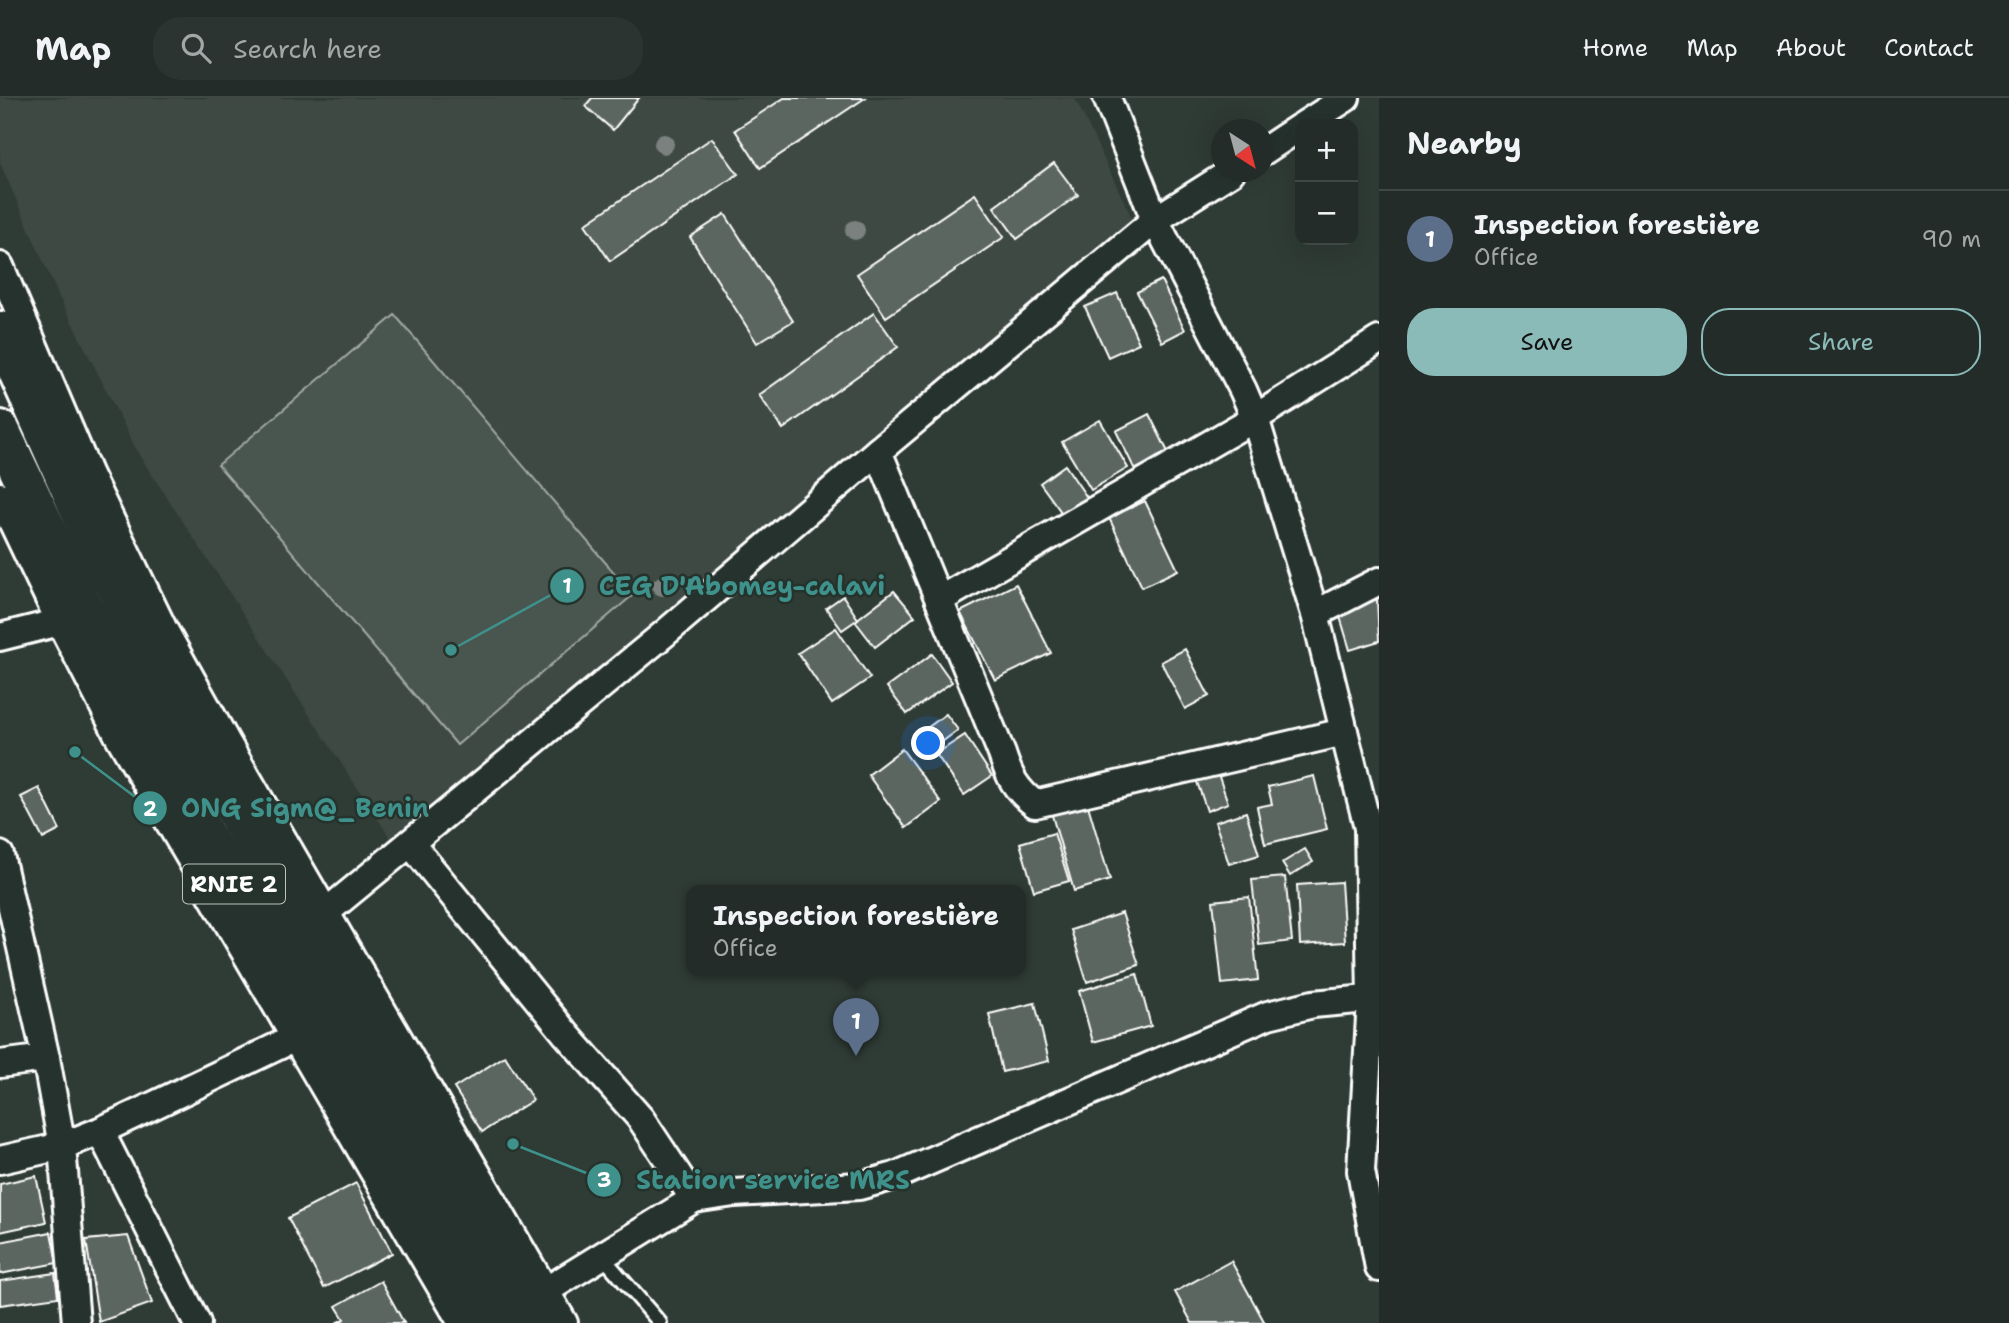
<!DOCTYPE html>
<meta charset="utf-8">
<style>
body{margin:0;font-family:"Shantell Sans",sans-serif;background:#2b3430;color:#f1f3f6}
.controls{position:absolute;right:21px;top:21px;display:grid;overflow:hidden;border-radius:14px;box-shadow:0 7px 28px #0002}
.controls button{width:63px;height:63px;display:grid;place-items:center;padding:0;border:0;border-bottom:2px solid #404845;background:#232c28;color:#f1f3f6;font:35px sans-serif}
.compass{position:absolute;left:1211px;top:21px;width:63px;height:63px;border-radius:50%;background:#232c28;box-shadow:0 7px 28px #0002;rotate:144deg}
.you{position:absolute;left:929px;top:646px;width:24px;height:24px;margin:-18px;border:5px solid #fff;border-radius:50%;background:#1a73e8;box-shadow:0 0 0 10px #1a73e833}
.badge{display:grid;place-items:center;width:46px;height:46px;border-radius:50%;background:#8bbbb9;color:#fff;font-size:23px;font-weight:700}
.pin{position:absolute;translate:-50% -58px;filter:drop-shadow(0 2px 4px #0008)}
.pin::after{content:'';position:absolute;top:37px;width:24px;height:21px;background:inherit;clip-path:polygon(0 0,100% 0,50% 100%)}
.popup{position:absolute;left:686px;top:787px;width:340px;height:91px;box-sizing:border-box;display:grid;place-content:center;border-radius:14px;background:#232c28;filter:drop-shadow(0 2px 5px #0005);font-size:23px;white-space:nowrap;color:#a3a7a8}
.popup b{font-size:26px;color:#f1f3f6}
.popup::after{content:'';position:absolute;left:50%;top:100%;margin-left:-14px;border:14px solid transparent;border-top-color:#232c28}
.list{margin:0;padding:0;list-style:none}
h2{display:flex;justify-content:space-between;align-items:center;height:91px;margin:0;padding:0 28px;font-size:30px}
h2 small{font-size:23px;font-weight:400;color:#a3a7a8}
.list li{display:grid;grid-template-columns:46px 1fr auto;gap:21px;align-items:center;box-sizing:border-box;height:98px;padding:0 28px;border-top:2px solid #404845}
.list b{display:block;font-size:26px;white-space:nowrap}
.list p{margin:0;font-size:23px;white-space:nowrap;color:#a3a7a8}
.list em{font-size:23px;font-style:normal;color:#a3a7a8}
.actions{display:flex;gap:14px;padding:21px 28px}
.actions a{flex:1;padding:16px 0;border:2px solid #8bbbb9;border-radius:28px;text-align:center;font-size:24px;color:#8bbbb9}
.actions .main{background:#8bbbb9;color:#111}
.icon{flex:none;width:38px;height:38px;fill:none;stroke:currentColor;stroke-width:2;stroke-linecap:round;stroke-linejoin:round}
.map{position:relative;flex:none;width:1379px;height:1225px;overflow:hidden}
header{display:flex;align-items:center;gap:42px;box-sizing:border-box;height:98px;padding:0 35px;background:#232c28;border-bottom:2px solid #404845}
header strong{font-size:33px}
nav{display:flex;gap:38px;margin-inline-start:auto;font-size:24px}
.search{width:490px;height:63px;background:#2b3430;display:flex;align-items:center;gap:18px;box-sizing:border-box;padding:0 24px;border-radius:28px;color:#a3a7a8;font-size:26px}
main{display:flex}
aside{flex:1;background:#232c28}
.map>svg:first-child{display:block}
</style>
<header>
<strong>Map</strong>
<div class="search"><svg class="icon" aria-label="search" viewBox="0 0 24 24"><circle cx="10" cy="10" r="6"/><path d="M15 15l6 6"/></svg>Search here</div>
<nav><a>Home</a><a>Map</a><a>About</a><a>Contact</a></nav>
</header>
<main>
<div class="map">
<svg width="1379" height="1225" viewBox="0 0 1379 1225">
<rect width="100%" height="100%" fill="#2f3b35"/>
<filter id="ink" filterUnits="userSpaceOnUse"><feTurbulence type="fractalNoise" baseFrequency=".0143" numOctaves="2"/><feDisplacementMap in="SourceGraphic" scale="14" xChannelSelector="R" yChannelSelector="G"/><feConvolveMatrix kernelMatrix="1 2 1 2 8 2 1 2 1" color-interpolation-filters="sRGB"/></filter>
<g filter="url(#ink)">
<polygon fill="#3c4842" points="0,0 1075,0 1142,141 394,746 139,357 58,197 0,65"/>
<polygon fill="#4a544f" stroke="#a4aaa7" stroke-width="2" points="395,217 633,497 457,647 218,367"/>
<g fill="#5b6661" stroke="#fff" stroke-width="2">
<polygon points="592,0 639,0 613,32 585,8"/>
<polygon points="784,0 865,0 760,70 735,32"/>
<polygon points="712,40 738,76 610,163 585,126"/>
<polygon points="1054,65 1078,97 1017,141 994,109"/>
<polygon points="975,96 1004,139 886,219 857,176"/>
<polygon points="725,116 793,223 757,245 690,139"/>
<polygon points="1161,182 1185,232 1162,244 1137,194"/>
<polygon points="1117,195 1139,245 1108,259 1085,209"/>
<polygon points="874,215 898,249 783,331 759,297"/>
<polygon points="1149,316 1169,356 1135,372 1116,333"/>
<polygon points="1100,322 1128,370 1091,392 1062,344"/>
<polygon points="1065,367 1088,401 1064,418 1040,385"/>
<polygon points="1145,403 1178,472 1142,489 1109,420"/>
<polygon points="1016,486 1051,555 995,582 960,514"/>
<polygon points="894,493 915,518 875,549 855,523"/>
<polygon points="843,498 858,521 842,532 826,510"/>
<polygon points="1377,501 1379,543 1350,552 1338,512"/>
<polygon points="836,530 870,580 832,606 798,555"/>
<polygon points="1185,551 1209,598 1185,611 1161,564"/>
<polygon points="932,556 952,584 907,616 887,589"/>
<polygon points="946,616 958,632 931,652 919,636"/>
<polygon points="965,637 992,678 964,697 936,656"/>
<polygon points="902,651 941,704 906,730 868,677"/>
<polygon points="1217,673 1228,705 1207,713 1196,681"/>
<polygon points="1314,678 1327,731 1265,746 1257,709 1272,706 1268,689"/>
<polygon points="39,690 60,732 43,741 21,699"/>
<polygon points="1087,704 1110,782 1074,793 1051,714"/>
<polygon points="1246,714 1259,757 1229,766 1215,724"/>
<polygon points="1054,735 1069,783 1034,793 1020,745"/>
<polygon points="1305,751 1313,764 1290,778 1282,765"/>
<polygon points="1285,779 1292,843 1259,847 1252,782"/>
<polygon points="1341,784 1345,844 1300,847 1297,787"/>
<polygon points="1249,799 1258,882 1222,886 1213,803"/>
<polygon points="1122,815 1139,867 1087,884 1071,832"/>
<polygon points="1137,876 1151,928 1093,944 1079,893"/>
<polygon points="1035,905 1049,963 1002,974 989,916"/>
<polygon points="505,958 533,1002 482,1034 454,990"/>
<polygon points="36,1078 46,1124 0,1134 0,1086"/>
<polygon points="356,1085 392,1155 324,1190 288,1120"/>
<polygon points="51,1134 57,1165 0,1176 0,1144"/>
<polygon points="128,1138 152,1205 99,1224 86,1142"/>
<polygon points="1231,1163 1265,1225 1192,1225 1175,1194"/>
<polygon points="55,1175 58,1199 0,1207 0,1183"/>
<polygon points="381,1183 404,1225 336,1225 344,1221 336,1208"/>
</g>
<g fill="none" stroke-linecap="round" stroke-linejoin="round">
<g stroke="#fff" stroke-width="18">
<polyline id="lane" points="603,1159 660,1225"/>
</g>
<g stroke="#fff" stroke-width="32">
<g id="street">
<polyline points="1107,0 1155,122 1243,292 1255,320 1315,516 1368,730 1371,902 1361,1073 1379,1170"/>
<polyline points="1305,26 1346,0"/>
<polyline points="1264,53 1300,29"/>
<polyline points="0,168 89,377 163,530 227,645 564,1225"/>
<path d="M878,353L1002,656C1009,678 1016,692 1035,706L1344,634"/>
<polyline points="0,398 60,524 118,637 462,1225"/>
<polyline points="939,502 1255,320 1379,242"/>
<polyline points="1315,516 1379,483"/>
<polyline points="0,539 60,524"/>
<polyline points="411,746 566,936 641,1021 694,1101"/>
<polyline points="0,757 46,960 62,1048 76,1225"/>
<polyline points="325,815 664,536 878,353 1155,122 1231,74"/>
<polyline points="0,966 46,960"/>
<polyline points="100,1033 197,1225"/>
<polyline points="0,1062 62,1048 100,1033 295,940"/>
<polyline points="545,1193 694,1101 734,1095 859,1088 895,1078 1268,917 1313,906 1379,900"/>
</g>
</g>
<g stroke="#fff" stroke-width="44">
<g id="highway">
<polyline points="0,233 102,462 207,663 275,784 534,1225"/>
<polyline points="0,332 81,503 204,735 494,1225"/>
</g>
</g>
<use href="#lane" stroke="#26332d" stroke-width="12"/>
<use href="#street" stroke="#26332d" stroke-width="26"/>
<use href="#highway" stroke="#26332d" stroke-width="38"/>
</g>
<g fill="#7a817e">
<circle cx="664" cy="46" r="10"/>
<circle cx="855" cy="132" r="10"/>
<circle cx="662" cy="488" r="10"/>
</g>
</g>
<g text-anchor="middle" stroke-width="5" stroke-linejoin="round" paint-order="stroke">
<rect fill="#26332d" stroke="#bec2c0" stroke-width="2" x="183" y="766.5" width="102" height="39" rx="5"/>
<g font-size="23" font-weight="bold" fill="#fff">
<text x="234" y="794">RNIE 2</text>
</g>
</g>
<path fill="none" stroke="#3f918b" stroke-width="2.5" d="M451 552L567 488M75 654L150 710M513 1046L604 1082"/>
<g fill="#3f918b" stroke="#26332d" stroke-width="2.5">
<circle cx="451" cy="552" r="7"/>
<circle cx="75" cy="654" r="7"/>
<circle cx="513" cy="1046" r="7"/>
<circle cx="567" cy="488" r="18"/>
<circle cx="150" cy="710" r="18"/>
<circle cx="604" cy="1082" r="18"/>
</g>
<g font-size="21" text-anchor="middle" font-weight="bold" fill="#fff">
<text x="567" y="495">1</text>
<text x="150" y="718">2</text>
<text x="604" y="1089">3</text>
</g>
<g font-size="26" text-anchor="middle" font-weight="bold" fill="#3f918b" stroke="#26332d" stroke-width="5" stroke-linejoin="round" paint-order="stroke">
<text x="742" y="497">CEG D'Abomey-calavi</text>
<text x="305" y="719">ONG Sigm@_Benin</text>
<text x="773" y="1091">Station service MRS</text>
</g>
</svg>
<div class="controls">
<button>+</button>
<button>−</button>
</div>
<svg class="compass" viewBox="-18 -18 36 36"><path d="M0-13l5 13h-10z" fill="#e53935"/><path d="M0 13l5-13h-10z" fill="#a3a7a8"/></svg>
<div class="you"></div>
<div class="pin badge" style="left:856px;top:958px;background:#5c6f8a">1</div>
<div class="popup"><b>Inspection forestière</b>Office</div>
</div>
<aside>
<h2>Nearby<small></small></h2>
<ul class="list">
<li><span class="badge" style="background:#5c6f8a">1</span><div><b>Inspection forestière</b><p>Office</p></div><em>90 m</em></li>
</ul>
<div class="actions"><a class="main">Save</a><a>Share</a></div>
</aside>
</main>
